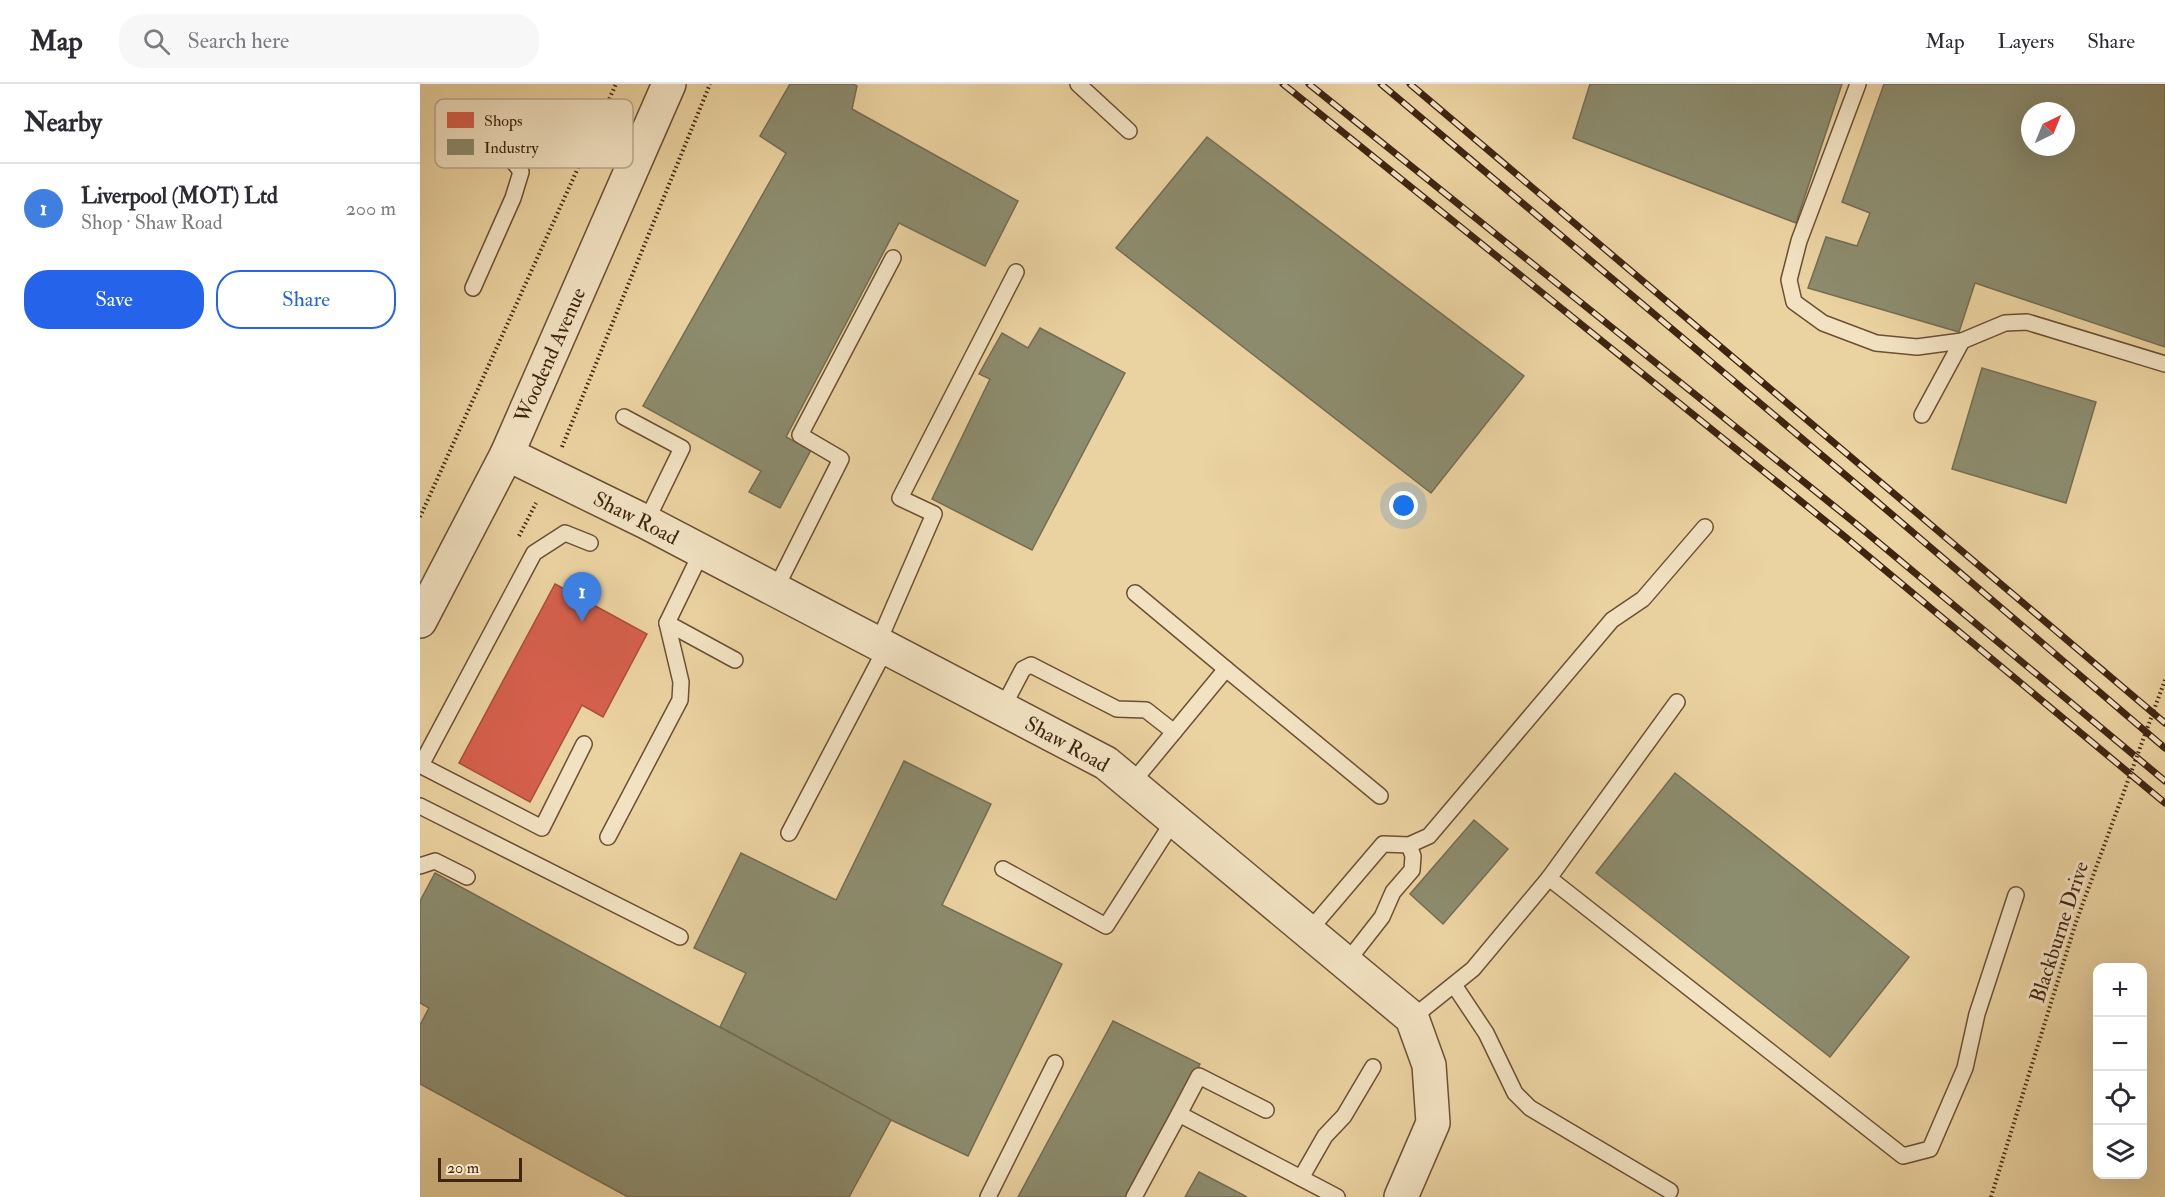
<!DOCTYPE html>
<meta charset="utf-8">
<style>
body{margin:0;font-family:"IM FELL Double Pica",serif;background:#f7f7f7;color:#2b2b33}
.controls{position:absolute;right:18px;bottom:18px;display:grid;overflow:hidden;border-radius:12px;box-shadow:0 6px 24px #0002}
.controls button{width:54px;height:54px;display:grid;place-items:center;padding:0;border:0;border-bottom:2px solid #e1e1e2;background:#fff;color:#2b2b33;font:30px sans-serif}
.compass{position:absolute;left:1601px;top:18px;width:54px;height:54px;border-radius:50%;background:#fff;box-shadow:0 6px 24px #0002;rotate:43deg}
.scale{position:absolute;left:18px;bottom:15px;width:84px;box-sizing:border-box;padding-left:6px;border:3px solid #3f2510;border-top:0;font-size:16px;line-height:21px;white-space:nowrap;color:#3f2510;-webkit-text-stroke:4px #f2e2c2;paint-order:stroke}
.you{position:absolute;left:984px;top:422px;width:21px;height:21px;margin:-15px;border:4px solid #fff;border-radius:50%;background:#1a73e8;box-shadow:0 0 0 9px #1a73e833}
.badge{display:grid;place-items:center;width:39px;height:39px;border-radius:50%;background:#2563eb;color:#fff;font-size:20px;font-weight:700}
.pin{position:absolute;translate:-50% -50px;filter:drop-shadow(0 2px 3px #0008)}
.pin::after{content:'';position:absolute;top:32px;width:21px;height:18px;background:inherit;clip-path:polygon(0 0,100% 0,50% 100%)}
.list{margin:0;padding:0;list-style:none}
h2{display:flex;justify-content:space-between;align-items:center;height:78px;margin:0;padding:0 24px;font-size:26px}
h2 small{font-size:20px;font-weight:400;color:#7c7c81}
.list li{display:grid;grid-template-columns:39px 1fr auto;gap:18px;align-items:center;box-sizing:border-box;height:90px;padding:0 24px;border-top:2px solid #e1e1e2}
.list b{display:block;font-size:22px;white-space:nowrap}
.list p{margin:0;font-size:20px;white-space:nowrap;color:#7c7c81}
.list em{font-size:20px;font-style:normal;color:#7c7c81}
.actions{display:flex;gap:12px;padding:18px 24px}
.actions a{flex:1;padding:14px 0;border:2px solid #2563eb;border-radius:24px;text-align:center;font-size:21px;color:#2563eb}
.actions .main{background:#2563eb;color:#fff}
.icon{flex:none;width:33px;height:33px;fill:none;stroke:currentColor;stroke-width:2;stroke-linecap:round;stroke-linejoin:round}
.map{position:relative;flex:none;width:1745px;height:1113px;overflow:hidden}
header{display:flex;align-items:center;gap:36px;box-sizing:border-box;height:84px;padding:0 30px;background:#fff;border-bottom:2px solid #e1e1e2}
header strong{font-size:28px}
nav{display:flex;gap:33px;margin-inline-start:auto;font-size:21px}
.search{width:420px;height:54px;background:#f7f7f7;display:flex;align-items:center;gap:15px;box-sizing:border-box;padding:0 21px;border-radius:24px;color:#7c7c81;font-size:22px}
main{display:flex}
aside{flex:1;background:#fff}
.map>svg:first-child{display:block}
</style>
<header>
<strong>Map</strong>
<div class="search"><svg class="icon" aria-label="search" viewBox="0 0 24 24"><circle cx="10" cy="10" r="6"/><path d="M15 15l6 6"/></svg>Search here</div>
<nav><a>Map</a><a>Layers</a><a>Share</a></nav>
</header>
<main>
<aside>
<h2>Nearby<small></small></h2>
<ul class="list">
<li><span class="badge" style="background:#3f7fe0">1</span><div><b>Liverpool (MOT) Ltd</b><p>Shop · Shaw Road</p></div><em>200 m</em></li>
</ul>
<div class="actions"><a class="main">Save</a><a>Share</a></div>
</aside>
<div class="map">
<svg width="1745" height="1113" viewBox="0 0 1745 1113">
<rect width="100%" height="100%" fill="#ebd3a1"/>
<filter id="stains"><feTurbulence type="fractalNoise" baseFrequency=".00333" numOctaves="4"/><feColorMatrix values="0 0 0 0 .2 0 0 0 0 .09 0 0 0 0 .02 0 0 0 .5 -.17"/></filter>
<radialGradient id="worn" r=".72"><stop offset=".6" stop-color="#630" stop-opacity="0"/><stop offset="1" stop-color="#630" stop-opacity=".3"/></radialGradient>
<polygon fill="#d6604d" stroke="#a94e3b" stroke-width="1.5" points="135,500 227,550 183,633 162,621 110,718 39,679"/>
<g fill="#8c8c6e" stroke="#756d52" stroke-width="1.5" fill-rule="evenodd">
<polygon points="370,0 433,0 437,2 432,25 598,117 565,182 479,139 366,353 391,366 360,424 329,408 341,387 223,322 366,69 340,52"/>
<polygon points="1170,0 1422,0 1376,139 1153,54"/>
<path d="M1464,0H1745V263L1555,199L1539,248L1388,204L1406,153L1437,162L1450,129L1422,118ZM1610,27H1646V63H1610Z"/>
<polygon points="787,53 1104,292 1011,409 696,164"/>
<polygon points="620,244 705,289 612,466 512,415 570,295 559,290 582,249 608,264"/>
<polygon points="1562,284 1676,318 1646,419 1532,385"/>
<polygon points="484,677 571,720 522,821 642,880 548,1072 471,1036 300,943 326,889 274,864 321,769 416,816"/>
<polygon points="1255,689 1489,873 1410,973 1176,789"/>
<polygon points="1054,736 1088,765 1023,840 990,810"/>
<polygon points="15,789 471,1036 429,1113 208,1113 0,1000 0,941 9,924 0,919 0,817"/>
<polygon points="693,937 780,980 712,1113 598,1113"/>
<polygon points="779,1088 827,1113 765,1113"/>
</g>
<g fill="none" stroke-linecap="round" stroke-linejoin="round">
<g stroke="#6a5034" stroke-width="18">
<g id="service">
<polyline points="658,0 709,47"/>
<polyline points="1438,0 1379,157 1369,196 1374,218 1403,239 1456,259 1497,263 1542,257 1585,239 1607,238 1745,280"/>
<path d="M35,51C58,60 88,65 101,88L93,114L53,204"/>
<polyline points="1502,331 1542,257"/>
<polyline points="204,333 262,364 226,438"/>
<polyline points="355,506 421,375 380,351 473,174"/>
<polyline points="247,539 315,576"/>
<polyline points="458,559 514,430 480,414 596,188"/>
<polyline points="806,585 960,712"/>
<polyline points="582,625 603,585 611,581 697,625 726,626 754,648"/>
<polyline points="0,681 122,744 164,660"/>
<polyline points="1,681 114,469 145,449 170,459"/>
<polyline points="711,700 806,585 715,509"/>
<polyline points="0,722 260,853"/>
<polyline points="369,749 466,564"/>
<polyline points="188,753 260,616 261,598 247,539 282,467"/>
<polyline points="0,782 15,777 47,793"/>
<polyline points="583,785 686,842 754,736"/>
<polyline points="1129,794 1483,1072 1510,1065 1545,984 1557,930 1596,811"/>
<polyline points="888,848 963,760 989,761 1009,752 1192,536 1223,515 1285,443"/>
<polyline points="926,879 962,833 973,808 992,786 993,772 989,761"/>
<polyline points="1034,901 1066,949 1095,1009 1110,1024 1250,1107"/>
<polyline points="992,934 1053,885 1129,794 1257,618"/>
<polyline points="759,1030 779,992 846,1026"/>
<polyline points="881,1094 905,1052 924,1032 953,983"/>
<polyline points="568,1113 635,979"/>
<polyline points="714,1113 759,1030 917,1113"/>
</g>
</g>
<g stroke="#6a5034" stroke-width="36">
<g id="tertiary">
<polyline points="87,370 226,438 686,679 992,934 1009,981 1013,1039 981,1113"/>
<polyline points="0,537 87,370 249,0"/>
</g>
</g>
<g stroke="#3f2510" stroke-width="4" stroke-dasharray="1.5 3" stroke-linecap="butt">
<polyline points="142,363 290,0"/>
<polyline points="0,433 196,0"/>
<polyline points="99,452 116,419"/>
<polyline points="1571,1113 1656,838"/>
</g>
<use href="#service" stroke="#f2e2c2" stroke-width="15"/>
<use href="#tertiary" stroke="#f2e2c2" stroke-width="33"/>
<g stroke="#3f2510" stroke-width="7">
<g id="rail">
<polyline points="863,0 1424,452 1745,719"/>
<polyline points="889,0 1435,439 1745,697"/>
<polyline points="961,0 1455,416 1745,664"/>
<polyline points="990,0 1745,639"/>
</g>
</g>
<use href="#rail" stroke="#f2e2c2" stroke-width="4.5" stroke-dasharray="14" stroke-linecap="butt"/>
<polyline stroke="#3f2510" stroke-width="4" stroke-dasharray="1.5 3" stroke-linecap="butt" points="1656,838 1745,596"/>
</g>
<g text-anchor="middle" stroke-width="6" stroke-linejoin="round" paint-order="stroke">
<g font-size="21" fill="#3f2510" stroke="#f2e2c2">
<text transform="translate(130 271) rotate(-66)" y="7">Woodend Avenue</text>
<text transform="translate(216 434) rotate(27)" y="7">Shaw Road</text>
<text transform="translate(647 660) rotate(29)" y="7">Shaw Road</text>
<text transform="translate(1639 848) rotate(-72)" y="7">Blackburne Drive</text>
</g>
</g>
<rect x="15" y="15" width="198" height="69" rx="9" fill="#f2e2c2" stroke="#bca98d" stroke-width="1.5"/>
<rect x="27" y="28" width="27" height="16" fill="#d6604d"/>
<rect x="27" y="55" width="27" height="16" fill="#8c8c6e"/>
<g font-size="16" fill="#3f2510">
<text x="64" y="42">Shops</text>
<text x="64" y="69">Industry</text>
</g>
<rect width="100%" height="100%" filter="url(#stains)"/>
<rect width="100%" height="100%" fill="url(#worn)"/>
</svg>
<div class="controls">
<button>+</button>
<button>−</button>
<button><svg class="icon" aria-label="locate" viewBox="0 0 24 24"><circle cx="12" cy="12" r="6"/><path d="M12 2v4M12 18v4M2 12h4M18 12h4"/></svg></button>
<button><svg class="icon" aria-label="layers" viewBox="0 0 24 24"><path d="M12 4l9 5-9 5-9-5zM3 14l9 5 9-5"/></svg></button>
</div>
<svg class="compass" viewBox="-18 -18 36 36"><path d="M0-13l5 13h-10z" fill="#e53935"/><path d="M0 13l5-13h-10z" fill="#7c7c81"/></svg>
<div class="scale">20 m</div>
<div class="you"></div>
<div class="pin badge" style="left:162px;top:538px;background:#3f7fe0">1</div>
</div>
</main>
